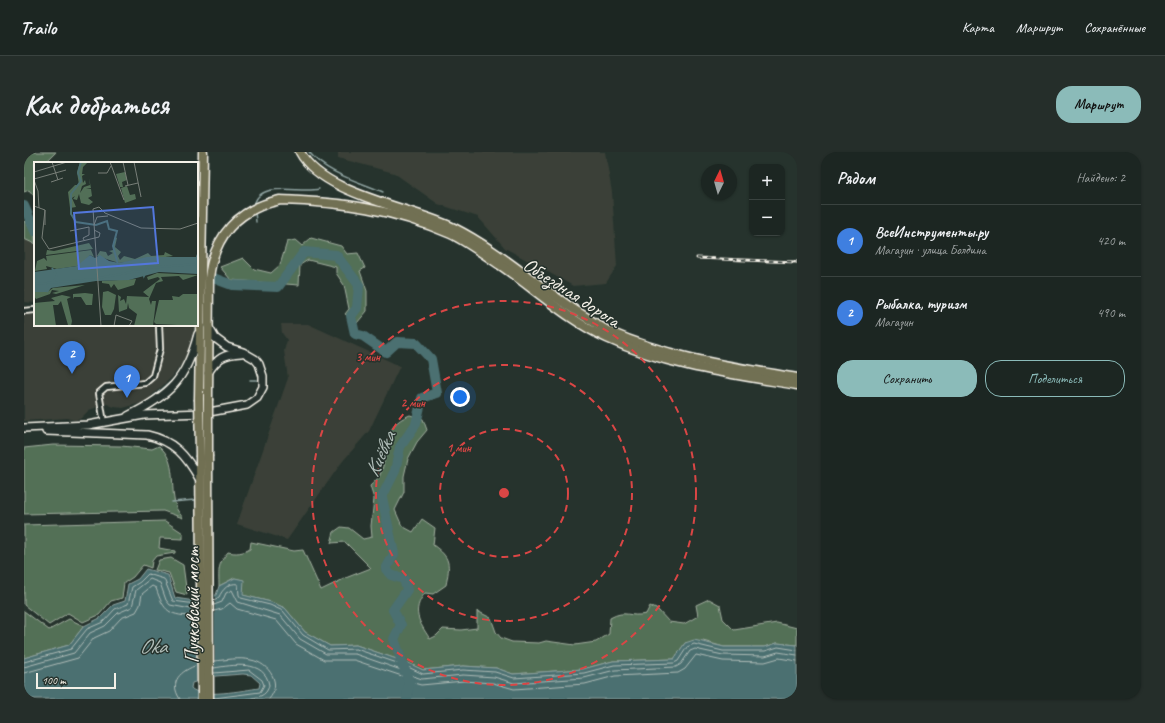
<!DOCTYPE html>
<html lang="ru">
<meta charset="utf-8">
<style>
body{margin:0;font-family:Caveat,sans-serif;background:#252e2a;color:#f1f3f6}
.controls{position:absolute;right:12px;top:12px;display:grid;overflow:hidden;border-radius:8px;box-shadow:0 1px 3px #0004}
.controls button{width:36px;height:36px;display:grid;place-items:center;padding:0;border:0;border-bottom:1px solid #3a4340;background:#1c2622;color:#f1f3f6;font:20px sans-serif}
.compass{position:absolute;left:677px;top:12px;width:36px;height:36px;border-radius:50%;background:#1c2622;box-shadow:0 1px 3px #0004;rotate:5deg}
.scale{position:absolute;left:12px;bottom:10px;width:80px;box-sizing:border-box;padding-left:4px;border:2px solid #f4f1e8;border-top:0;font-size:11px;line-height:14px;white-space:nowrap;color:#f4f1e8;-webkit-text-stroke:3px #26332d;paint-order:stroke}
.you{position:absolute;left:436px;top:245px;width:14px;height:14px;margin:-10px;border:3px solid #fff;border-radius:50%;background:#1a73e8;box-shadow:0 0 0 6px #1a73e833}
.badge{display:grid;place-items:center;width:26px;height:26px;border-radius:50%;background:#8bbbb9;color:#fff;font-size:13px;font-weight:700}
.pin{position:absolute;translate:-50% -33px;filter:drop-shadow(0 1px 2px #0008)}
.pin::after{content:'';position:absolute;top:21px;width:14px;height:12px;background:inherit;clip-path:polygon(0 0,100% 0,50% 100%)}
.list{margin:0;padding:0;list-style:none}
h2{display:flex;justify-content:space-between;align-items:center;height:52px;margin:0;padding:0 16px;font-size:17px}
h2 small{font-size:13px;font-weight:400;color:#a0a5a5}
.list li{display:grid;grid-template-columns:26px 1fr auto;gap:12px;align-items:center;box-sizing:border-box;height:72px;padding:0 16px;border-top:1px solid #3a4340}
.list b{display:block;font-size:15px;white-space:nowrap}
.list p{margin:0;font-size:13px;white-space:nowrap;color:#a0a5a5}
.list em{font-size:13px;font-style:normal;color:#a0a5a5}
.actions{display:flex;gap:8px;padding:12px 16px}
.actions a{flex:1;padding:9px 0;border:1px solid #8bbbb9;border-radius:16px;text-align:center;font-size:14px;color:#8bbbb9}
.actions .main{background:#8bbbb9;color:#111}
.map{position:relative;flex:none;width:773px;height:547px;overflow:hidden;border-radius:16px}
header{display:flex;align-items:center;gap:24px;box-sizing:border-box;height:56px;padding:0 20px;background:#1c2622;border-bottom:1px solid #3a4340}
header strong{font-size:19px}
nav{display:flex;gap:22px;margin-inline-start:auto;font-size:14px}
.intro{display:flex;align-items:center;justify-content:space-between;box-sizing:border-box;height:96px;padding:0 24px}
h1{margin:0;font-size:28px}
.button{padding:10px 18px;border-radius:16px;background:#8bbbb9;color:#111;font-size:14px;font-weight:700}
main{display:flex;gap:24px;padding:0 24px}
aside{flex:1;background:#1c2622;border-radius:16px;box-shadow:0 1px 3px #0004}
.map>svg:first-child{display:block}
</style>
<header>
<strong>Trailo</strong>
<nav><a>Карта</a><a>Маршрут</a><a>Сохранённые</a></nav>
</header>
<div class="intro"><h1>Как добраться</h1><a class="button">Маршрут</a></div>
<main>
<div class="map">
<svg width="773" height="547" viewBox="0 0 773 547">
<rect width="100%" height="100%" fill="#26332d"/>
<filter id="ink" filterUnits="userSpaceOnUse"><feTurbulence type="fractalNoise" baseFrequency=".025" numOctaves="2"/><feDisplacementMap in="SourceGraphic" scale="8" xChannelSelector="R" yChannelSelector="G"/><feConvolveMatrix kernelMatrix="1 2 1 2 8 2 1 2 1" color-interpolation-filters="sRGB"/></filter>
<g filter="url(#ink)">
<g fill="#3a4138">
<polygon points="314,0 581,0 588,40 593,114 582,131 549,134 481,96 454,65 414,52 370,21 314,6"/>
<polygon points="0,86 11,88 11,151 0,150"/>
<polygon points="0,154 11,154 11,173 171,174 163,204 157,213 148,225 121,250 99,256 90,255 83,252 65,258 56,267 50,268 43,266 0,269"/>
<polygon points="257,172 284,172 376,214 345,279 318,310 263,388 213,372 264,226 260,199 263,188 258,181"/>
</g>
<g fill="#526f57" stroke="#a3b0a0">
<polygon points="0,0 32,0 24,8 25,11 11,11 11,45 5,38 0,40"/>
<polygon points="0,69 8,79 11,78 11,92 0,87"/>
<polygon points="287,86 317,94 323,102 334,101 341,116 336,119 343,139 343,159 333,171 321,162 325,157 320,133 312,121 312,115 284,108 276,113 275,133 207,128 196,115 219,106 230,117 247,121 256,113 263,90 271,88 278,94"/>
<path d="M386,263L399,267L403,278L393,290L384,307L380,324V340L371,358L378,374L389,380L398,367L411,376L409,393C427,406 426,412 422,433L409,442L401,441C387,459 395,470 406,487L412,484L419,477L437,478L453,476V459L467,466L472,480L477,486L488,490L515,491L522,489L551,493L572,490L585,482L586,466C602,457 605,466 622,462L626,454L634,458L645,470L660,472L674,464L672,453L685,447L696,453L699,467L710,478L753,471L773,476V493L753,491L741,495H700L679,489L661,491L650,507L589,509L559,517L489,522L472,516L439,514L399,518L384,511L332,493L306,494L281,480L261,456L247,450L218,443L219,428L210,426L195,434C195,418 193,413 204,400C212,402 219,401 226,397L227,390L270,399L279,398L297,438L324,425L347,416L321,390L307,391L310,380L317,375L325,376L339,387L348,385L347,374L350,347L346,334C349,331 354,327 356,323C366,300 356,274 386,263Z"/>
<path d="M29,293L97,294L128,297L135,294C154,310 145,334 152,355C153,359 157,363 159,366L139,359L0,362V296Z"/>
<polygon points="141,369 159,381 159,387 136,386 135,396 151,399 151,401 132,404 128,409 127,416 119,413 109,425 100,431 98,446 87,449 75,463 59,470 44,461 25,473 0,453 0,373"/>
<polygon points="147,406 159,413 163,443 152,440 145,421 131,418 135,408"/>
<polygon points="0,459 25,478 45,467 60,474 45,493 0,506"/>
</g>
<path fill="#4b6f71" stroke="#8fa3a1" fill-rule="evenodd" d="M122,417L144,423L151,446L171,449L192,443L195,434L211,426L220,428L219,443L247,450L261,456L281,480L306,494L332,493L384,511L399,518L439,514L472,516L489,522L559,517L589,509L650,507L661,491L670,488L700,495H741L753,491L773,493V547H0V506L45,493L60,474L76,466L89,453L101,449L104,432L114,427ZM219,522L227,523L236,531L235,536C221,538 176,547 167,536L168,531L192,524Z"/>
<polygon fill="#26332d" points="191,441 191,527 172,532 172,446"/>
<g fill="none" stroke-linecap="round" stroke-linejoin="round">
<g stroke="#b0bdb8" stroke-width="1">
<path d="M190,448L195,445C198,438 205,430 214,432L215,443L217,446L246,453L259,459L279,483L304,498L332,497L382,514L399,522L439,518L471,520L490,526L560,521L590,513L650,511L654,509L663,495L670,492L699,499H741L754,495L773,498"/>
<polyline points="190,453 198,450 202,441 208,438 214,450 256,463 276,487 302,502 331,502 380,519 389,524 398,527 439,523 470,525 490,531 560,526 591,518 652,515 657,512 666,499 671,497 699,503 741,504 754,500 773,503"/>
<polyline points="190,459 198,457 206,451 213,457 252,468 272,492 300,508 330,508 378,524 386,530 397,533 440,529 469,531 490,537 561,532 591,524 654,521 661,517 672,503 699,509 741,510 755,506 773,509"/>
<path d="M190,509C202,508 215,505 227,508C245,511 259,532 245,547"/>
<polyline points="0,510 47,497 63,477 79,470 91,457 104,452 108,435 116,430 124,422 140,427 149,449 172,452"/>
<polyline points="0,515 50,501 66,481 81,474 94,461 108,455 112,438 126,427 136,431 142,448 146,453 172,458"/>
<path d="M190,516C208,513 241,507 245,533C243,545 233,545 223,547"/>
<path d="M0,521L54,506L70,486L85,479L97,466L112,460L116,453L118,442L128,434L132,436C140,460 145,464 172,464"/>
<polyline points="190,521 225,518 238,528 240,533 236,540 190,546"/>
<path d="M156,547C144,529 157,519 173,513"/>
</g>
<g stroke="#8fa3a1" stroke-width="1.5">
<path d="M285,0C303,22 334,29 359,40"/>
<path d="M230,54C235,27 276,42 295,37"/>
<polyline points="231,59 232,70"/>
<polyline points="168,192 169,184"/>
<polyline points="226,228 233,228"/>
<polyline points="124,249 150,227"/>
<polyline points="148,350 171,348"/>
</g>
<g stroke="#4b6f71" stroke-width="10">
<polyline points="0,54 11,79"/>
<polyline points="173,120 208,133 254,135 280,100 312,103 335,133 333,156 327,164 331,182 339,184 362,200 373,190 392,191 407,207 413,241 398,246 392,272 376,295 371,319 358,345 370,402 362,417 367,423 380,427 383,438 369,458 377,473 370,487 385,530 383,547"/>
</g>
<g stroke="#f4f1e8" stroke-width="8">
<g id="minor">
<polyline points="0,159 11,158"/>
<polyline points="80,271 75,241 82,235 121,231 129,224 136,197 135,173"/>
</g>
</g>
<g stroke="#f4f1e8" stroke-width="10">
<g id="secondary">
<path d="M184,221C193,206 200,202 217,201"/>
<path d="M104,264C146,243 162,228 174,182"/>
<polyline points="0,276 64,273 120,263 180,261 223,253 233,246 239,235 239,224 235,212 231,207 219,200 203,195 191,186 184,174"/>
<path d="M22,279L123,283C150,289 162,303 176,328"/>
</g>
</g>
<g stroke="#f4f1e8" stroke-width="11">
<g id="trunk">
<path d="M276,0C299,43 387,55 430,76C476,99 516,137 560,164C569,169 577,176 586,180C645,206 710,215 773,226"/>
<polyline points="175,247 179,0"/>
<path d="M184,247L185,126C190,84 214,57 256,48C319,50 369,57 427,82C440,88 463,104 476,113C510,136 545,169 583,186C643,214 708,222 773,233"/>
<polyline points="176,305 178,547"/>
<polyline points="184,305 185,547"/>
</g>
</g>
<use href="#minor" stroke="#26332d" stroke-width="4.5"/>
<use href="#secondary" stroke="#26332d" stroke-width="7"/>
<use href="#trunk" stroke="#716f52" stroke-width="8"/>
<g stroke="#f4f1e8" stroke-width="3">
<polyline id="rail" points="673,106 773,110"/>
</g>
<use href="#rail" stroke="#26332d" stroke-width="1.5" stroke-dasharray="4.5" stroke-linecap="butt"/>
<g stroke="#f4f1e8" stroke-width="11" stroke-linecap="butt">
<g id="trunk-bridge">
<polyline points="175,247 176,305"/>
<polyline points="184,247 184,305"/>
</g>
</g>
<use href="#trunk-bridge" stroke="#716f52" stroke-width="8"/>
</g>
</g>
<g fill="none" stroke="#da4645" stroke-width="2" stroke-dasharray="7 5">
<circle cx="480" cy="341" r="64"/>
<circle cx="480" cy="341" r="128"/>
<circle cx="480" cy="341" r="192"/>
</g>
<g text-anchor="middle" stroke-width="3" stroke-linejoin="round" paint-order="stroke">
<g font-size="20" fill="#f4f1e8" stroke="#26332d">
<text transform="translate(548 140) rotate(33)" y="7">Объездная дорога</text>
<text transform="translate(168 453) rotate(-90)" y="7">Пучковский мост</text>
</g>
<g font-size="21" font-style="italic" fill="#b0bdb8" stroke="#26332d">
<text transform="translate(356 302) rotate(-66)" y="7">Киёвка</text>
<text x="129" y="501">Oka</text>
</g>
</g>
<g transform="translate(10 10)">
<rect width="164" height="164" fill="#26332d"/>
<path d="M46,0H54L49,5L48,12H51L48,14L49,21L51,18L52,22L48,24L46,31L50,25L56,23L55,16L57,26L52,27H57L58,34L54,36L59,40L55,43L47,41L45,32L43,38L39,37L41,34L38,36L42,45L36,46L34,30L41,23H45L43,10ZM91,10L93,18L88,20L89,25H86L82,12ZM93,24L96,33L101,32L102,37L91,41L87,26ZM81,75L83,76L81,85L87,90L84,94L86,98L90,94L101,97L114,91L117,94L130,93L131,90L139,94L85,101L63,94L66,89L72,90L74,94L79,91L75,89L79,88ZM55,81L59,87L12,93L13,88L20,89ZM57,88L60,95L56,93L49,102L43,104L23,107L12,104L13,107L1,109L3,99L10,96L13,99L12,94ZM123,111L164,113L149,118L145,114L127,115L129,119L122,121L115,137L117,143L118,139H122L119,164H100L103,152L95,146L94,141L93,147L85,150L84,133L87,135L86,139L90,137L92,142L93,134L115,135L109,130L126,117L124,115L114,118L113,115ZM102,117L100,123L84,128L80,122L77,126L75,122L68,121V119ZM51,123L22,132L18,131L25,129L18,128L16,132L2,137L0,134V130H13L19,126ZM74,129L82,133L80,147L77,153H71L68,145L69,130ZM51,131L59,132L58,143H52L47,135H40L39,137V132ZM149,132H164V164L122,162L120,160L125,138H139L138,134L145,135ZM28,133L37,135L33,137L38,159L37,164L34,163L27,139L24,143H19L22,164H0V141L21,139L17,136Z" fill="#526f57"/>
<path d="M56,93L61,96L66,93L75,99L85,101L113,95H164V112L125,110L95,118L62,119L17,126L13,130H0V110L43,104Z" fill="#4b6f71"/>
<path fill="none" stroke="#4b6f71" stroke-width="2" d="M47,0L44,11L47,19L37,32V52L42,60L62,63L73,59L75,67L83,69L79,84L84,103M65,116L103,109L109,110L110,114L114,106L161,102L163,95L164,97M0,122L62,117M13,130L23,114L18,106"/>
<path fill="none" stroke="#787f78" stroke-width="1" d="M18,0L24,18M76,0L90,38M89,0L94,23M100,0L107,35M0,10L33,0M64,11H73L77,4M0,17L32,8M0,18L4,29L5,46M17,20L29,16M91,24L104,21M0,44L11,48L8,76L15,87L65,75L66,71L60,68M11,63V48M60,63L63,55L74,54M36,69L55,65V73L49,76L50,78M67,164L59,47L65,45L71,51L107,66L146,67L164,61M80,164L82,153L98,159L95,164"/>
<path fill="#5377dc" fill-opacity="0.15" stroke="#5377dc" stroke-width="2" d="M119,45L124,101L45,107L40,51Z"/>
<rect width="164" height="164" fill="none" stroke="#f4f1e8" stroke-width="2"/>
</g>
<circle cx="480" cy="341" r="6" fill="#da4645" stroke="#26332d" stroke-width="2"/>
<g font-size="12" text-anchor="middle" font-weight="bold" fill="#da4645" stroke="#26332d" stroke-width="3" stroke-linejoin="round" paint-order="stroke">
<text x="344" y="209">3 мин</text>
<text x="389" y="255">2 мин</text>
<text x="435" y="300">1 мин</text>
</g>
</svg>
<div class="controls">
<button>+</button>
<button>−</button>
</div>
<svg class="compass" viewBox="-18 -18 36 36"><path d="M0-13l5 13h-10z" fill="#e53935"/><path d="M0 13l5-13h-10z" fill="#a0a5a5"/></svg>
<div class="scale">100 m</div>
<div class="you"></div>
<div class="pin badge" style="left:103px;top:246px;background:#3f7fe0">1</div>
<div class="pin badge" style="left:48px;top:222px;background:#3f7fe0">2</div>
</div>
<aside>
<h2>Рядом<small>Найдено: 2</small></h2>
<ul class="list">
<li><span class="badge" style="background:#3f7fe0">1</span><div><b>ВсеИнструменты.ру</b><p>Магазин · улица Болдина</p></div><em>420 m</em></li>
<li><span class="badge" style="background:#3f7fe0">2</span><div><b>Рыбалка, туризм</b><p>Магазин</p></div><em>490 m</em></li>
</ul>
<div class="actions"><a class="main">Сохранить</a><a>Поделиться</a></div>
</aside>
</main>
